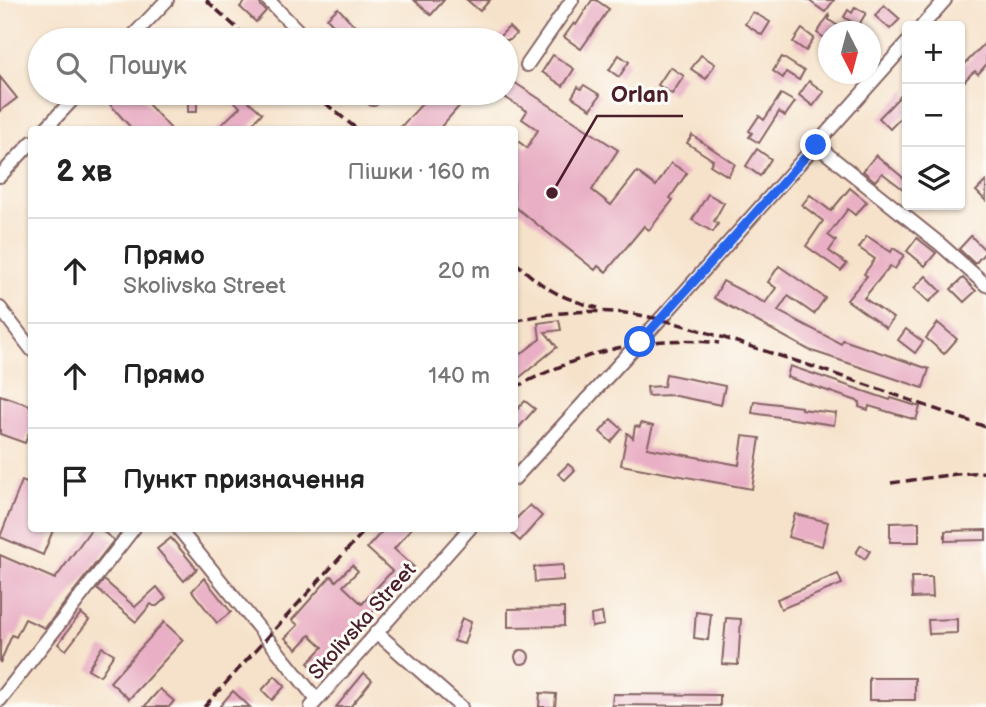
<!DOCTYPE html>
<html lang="uk">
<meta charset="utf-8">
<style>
body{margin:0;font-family:"Balsamiq Sans",sans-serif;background:#f6f6f6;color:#222}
.controls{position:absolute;right:21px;top:21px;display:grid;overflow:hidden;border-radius:7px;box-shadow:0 2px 5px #0004}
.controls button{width:63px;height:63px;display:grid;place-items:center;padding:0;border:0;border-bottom:2px solid #e0e0e0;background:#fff;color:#222;font:35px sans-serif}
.compass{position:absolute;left:818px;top:21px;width:63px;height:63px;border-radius:50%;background:#fff;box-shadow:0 2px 5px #0004;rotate:174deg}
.stop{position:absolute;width:21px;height:21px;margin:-16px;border:5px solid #2563eb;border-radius:50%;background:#fff}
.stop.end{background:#2563eb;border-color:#fff;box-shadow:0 2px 7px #0008}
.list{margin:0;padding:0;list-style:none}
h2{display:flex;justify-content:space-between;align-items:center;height:91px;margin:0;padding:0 28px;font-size:30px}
h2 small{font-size:23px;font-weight:400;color:#767676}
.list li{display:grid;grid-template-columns:46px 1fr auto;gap:21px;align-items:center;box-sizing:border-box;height:105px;padding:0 28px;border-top:2px solid #e0e0e0}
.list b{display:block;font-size:26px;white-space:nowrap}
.list p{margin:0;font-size:23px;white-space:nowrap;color:#767676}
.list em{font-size:23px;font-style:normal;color:#767676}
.icon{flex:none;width:38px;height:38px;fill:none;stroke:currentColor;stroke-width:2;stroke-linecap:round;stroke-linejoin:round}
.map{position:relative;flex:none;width:986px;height:707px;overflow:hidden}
.search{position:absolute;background:#fff;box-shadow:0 2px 5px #0004;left:28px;top:28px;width:490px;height:77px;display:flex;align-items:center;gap:18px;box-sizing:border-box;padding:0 24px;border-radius:38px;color:#767676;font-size:26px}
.panel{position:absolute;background:#fff;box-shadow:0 2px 5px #0004;left:28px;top:126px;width:490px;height:406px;border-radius:7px}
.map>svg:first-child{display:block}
</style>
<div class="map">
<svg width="986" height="707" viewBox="0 0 986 707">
<rect width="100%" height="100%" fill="#fdfcf7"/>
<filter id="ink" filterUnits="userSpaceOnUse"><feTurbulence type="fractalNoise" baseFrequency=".0143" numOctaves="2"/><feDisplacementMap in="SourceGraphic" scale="14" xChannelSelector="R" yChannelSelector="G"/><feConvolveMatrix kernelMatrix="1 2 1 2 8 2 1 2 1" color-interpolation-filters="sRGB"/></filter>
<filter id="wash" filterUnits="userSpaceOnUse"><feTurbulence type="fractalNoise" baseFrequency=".00686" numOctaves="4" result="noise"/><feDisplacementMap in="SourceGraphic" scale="28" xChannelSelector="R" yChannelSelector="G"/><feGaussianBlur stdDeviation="1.57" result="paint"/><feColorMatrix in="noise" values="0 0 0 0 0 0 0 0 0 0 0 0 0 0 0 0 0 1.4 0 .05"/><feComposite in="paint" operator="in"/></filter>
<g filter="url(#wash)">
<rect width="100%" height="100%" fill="#f6e2ca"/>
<g id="blocks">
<g fill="#e9b0c5">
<polygon points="247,0 259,0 261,6 266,11 256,22 240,7"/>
<polygon points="414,0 444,0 431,15"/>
<polygon points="467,0 490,0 480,11"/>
<polygon points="592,0 596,0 609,9 581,49 564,37 574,23 576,25"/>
<polygon points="808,0 834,0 825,12"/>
<polygon points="884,5 900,19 890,29 875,16"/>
<polygon points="855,7 866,13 858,26 844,17 848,10 852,13"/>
<polygon points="338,8 368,40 348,40 327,18"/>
<polygon points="753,12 770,22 762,35 745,24"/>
<polygon points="829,15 829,20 847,32 829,32 829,41 817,33"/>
<polygon points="509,27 516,34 510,40 496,40"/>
<polygon points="802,29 814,38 806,51 793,42"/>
<polygon points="986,42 986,65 978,74 975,71 971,74 960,86 960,69"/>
<polygon points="553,55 574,69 563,86 542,72"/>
<polygon points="619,55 629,62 619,77 609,70"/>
<polygon points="701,55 715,64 706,79 691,69"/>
<polygon points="782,57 804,71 799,80 786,72 783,78 773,71"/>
<polygon points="670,67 684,76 672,94 658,85"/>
<polygon points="0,77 17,98 0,111"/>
<polygon points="506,77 618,150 592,190 611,205 637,172 656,186 671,163 687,173 670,198 673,200 649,230 644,226 606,272 598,266 595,270 514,206 514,138 527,148 538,130 522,119 527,111 506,98"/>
<polygon points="809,81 824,92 813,106 799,95"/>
<polygon points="584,85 600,95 591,109 572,97 578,87 581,89"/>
<polygon points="907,89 907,111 890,129 879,118"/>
<polygon points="118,93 138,93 172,130 133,130 108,102"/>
<rect x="188" y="93" width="9" height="19"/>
<polygon points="239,93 262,113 247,130 216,130 240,107 233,100"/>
<polygon points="432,93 471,93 438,130 398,130"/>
<polygon points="781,94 795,102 785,116 779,112 759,143 749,137 752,133 749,131 759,116 764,120"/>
<polygon points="692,135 735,164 728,176 710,165 713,160 687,143"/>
<polygon points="757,149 771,159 760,176 746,166"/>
<polygon points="876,155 907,181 907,184 903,189 882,173 875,181 863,171"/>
<polygon points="986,181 986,201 976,191"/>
<polygon points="850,188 867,202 855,215 848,209 828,235 836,241 829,251 847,264 841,271 806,246 823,221 802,205 810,195 831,211"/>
<polygon points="708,194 724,203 714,221 718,224 713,232 692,220"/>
<polygon points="867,236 891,252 893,248 904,255 895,269 890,266 864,298 893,318 886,328 847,300 867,276 864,274 875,259 859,248"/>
<polygon points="971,236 986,251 975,264 959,249"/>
<polygon points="917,238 936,253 925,266 907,251"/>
<polygon points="779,266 825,298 814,314 788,296 778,311 841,344 843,340 929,369 923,388 809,350 714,298 723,281 765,303 776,288 768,282"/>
<polygon points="926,276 941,291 929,302 914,288"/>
<polygon points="963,278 976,291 964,302 951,289"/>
<polygon points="559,320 561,330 545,332 557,347 514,382 514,347 521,354 540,339 538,323"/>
<polygon points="938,323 957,339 944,354 926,338"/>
<polygon points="906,329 923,342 915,353 898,340"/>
<polygon points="790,366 890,400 891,398 920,407 916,420 869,406 868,410 859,407 860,402 787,377"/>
<polygon points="666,374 725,386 721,405 671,395 648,396 647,387 664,386"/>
<polygon points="0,395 32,406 32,425 25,443 0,434"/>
<polygon points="525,401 535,409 514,433 514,413"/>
<polygon points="754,401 801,407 801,409 836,413 834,425 752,413"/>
<polygon points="611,419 622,429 611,442 600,432"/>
<polygon points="641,423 653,426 647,448 739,465 743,436 760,438 752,489 621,465 627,433 633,438 635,426 640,427"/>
<polygon points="568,464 575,470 565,480 558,474"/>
<polygon points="22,481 32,485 32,528 54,528 43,555 0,537"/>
<polygon points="530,505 542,516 520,541 506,528 514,528 514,521"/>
<polygon points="795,514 828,522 822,546 788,537"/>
<polygon points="919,522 919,542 890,542 890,523"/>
<polygon points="92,528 98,528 114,540 45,628 25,619 16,637 12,635 0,663 0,555 55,579"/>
<polygon points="385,528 412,528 394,549 414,567 324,666 320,663 314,669 308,663 323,647 310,635 297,649 285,638 298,625 292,620 331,576 336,581 352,565 358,571 343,586 362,604 392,571 367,548"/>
<polygon points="986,530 986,540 945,541 945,531"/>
<polygon points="171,538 197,569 184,581 157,549"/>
<polygon points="861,545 870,551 865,559 856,553"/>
<polygon points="563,565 563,580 535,582 534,567"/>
<polygon points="838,574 842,584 781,609 777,599"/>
<polygon points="911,577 932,577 933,597 912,598"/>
<polygon points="204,578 231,612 217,623 192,591"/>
<polygon points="104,580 135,607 157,587 166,598 157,606 154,606 151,604 136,622 97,589"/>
<polygon points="564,608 564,626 508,627 508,609"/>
<polygon points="696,612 711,614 708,640 694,638"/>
<polygon points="81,613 89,620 66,650 58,644"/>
<polygon points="602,613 604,625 592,627 591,615"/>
<polygon points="462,618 471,622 464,644 454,641"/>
<polygon points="726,618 741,619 738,665 722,664"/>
<polygon points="957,619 957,633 929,634 928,620"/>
<polygon points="164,622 183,640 129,699 110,682"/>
<polygon points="102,647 114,654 100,676 88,669"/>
<circle cx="522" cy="657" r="7"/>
<polygon points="364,673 372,680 356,700 350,707 336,707"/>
<polygon points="275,676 285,686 272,700 262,690"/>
<rect x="869" y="678" width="46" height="22"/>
<polygon points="160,689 174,701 169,707 144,707"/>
<polygon points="233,691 250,707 219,707"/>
<polygon points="540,693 556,694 555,707 539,707"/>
<polygon points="613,694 720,695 720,706 612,705"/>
</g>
</g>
</g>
<g filter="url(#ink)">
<use href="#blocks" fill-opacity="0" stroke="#866363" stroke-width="2"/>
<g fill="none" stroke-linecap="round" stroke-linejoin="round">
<g stroke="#866363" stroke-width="16">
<g id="minor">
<polyline points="268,0 307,40"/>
<polyline points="922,26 945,0"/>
<polyline points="129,40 167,0"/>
<polyline points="527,65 572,0"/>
<polyline points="366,93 373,99"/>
<polyline points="44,130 79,93"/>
<polyline points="816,145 940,244 986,285"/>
<polyline points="0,176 32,142"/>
<polyline points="0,308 32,350"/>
<polyline points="514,479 664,315 907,43"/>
<polyline points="178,528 317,700"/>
<polyline points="376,632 461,707"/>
<polyline points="0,700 134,528"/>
<polyline points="311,707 470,528"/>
</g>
</g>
<use href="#minor" stroke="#fff" stroke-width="12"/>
<g stroke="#4a1f2b" stroke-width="3.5" stroke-dasharray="10 5" stroke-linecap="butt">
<polyline points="206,0 250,40"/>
<polyline points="313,93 358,130"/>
<path d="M514,261C544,289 558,297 598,308"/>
<path d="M514,321C545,313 584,310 615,312C657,315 709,333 749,346C829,371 907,399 986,427"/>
<path d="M514,388C580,354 645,333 719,343"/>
<polyline points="891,483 956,474 986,472"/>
<polyline points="204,707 367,528"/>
</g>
</g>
</g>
<g fill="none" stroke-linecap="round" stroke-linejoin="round" filter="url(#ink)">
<polyline stroke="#2563eb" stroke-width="9" points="640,342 816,145"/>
</g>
<g text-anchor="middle" stroke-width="6" stroke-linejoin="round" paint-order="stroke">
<g font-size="21" fill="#4a1f2b" stroke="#fdfcf7">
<text transform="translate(362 621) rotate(-48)" y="7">Skolivska Street</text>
</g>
</g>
<path fill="none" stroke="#4a1f2b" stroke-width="2.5" d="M552 193L597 116H683"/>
<circle fill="#4a1f2b" stroke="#fdfcf7" stroke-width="2.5" cx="552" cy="193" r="7"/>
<g font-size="23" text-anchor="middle" font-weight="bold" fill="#4a1f2b" stroke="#fdfcf7" stroke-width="6" stroke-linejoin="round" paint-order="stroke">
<text x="640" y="102">Orlan</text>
</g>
</svg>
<div class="controls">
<button>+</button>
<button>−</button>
<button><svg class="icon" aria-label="layers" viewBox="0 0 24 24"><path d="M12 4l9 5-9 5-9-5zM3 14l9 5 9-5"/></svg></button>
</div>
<svg class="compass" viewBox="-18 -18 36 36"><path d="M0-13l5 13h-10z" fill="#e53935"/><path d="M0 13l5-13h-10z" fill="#767676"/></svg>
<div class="stop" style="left:640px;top:342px"></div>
<div class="stop end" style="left:816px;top:145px"></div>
<div class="search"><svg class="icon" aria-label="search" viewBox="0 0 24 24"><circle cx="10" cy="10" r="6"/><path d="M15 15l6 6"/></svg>Пошук</div>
<section class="panel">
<h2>2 хв<small>Пішки · 160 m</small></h2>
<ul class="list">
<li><svg class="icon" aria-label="ahead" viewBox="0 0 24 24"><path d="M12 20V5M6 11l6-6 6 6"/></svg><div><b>Прямо</b><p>Skolivska Street</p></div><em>20 m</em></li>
<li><svg class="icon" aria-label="ahead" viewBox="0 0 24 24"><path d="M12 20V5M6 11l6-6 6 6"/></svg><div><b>Прямо</b></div><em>140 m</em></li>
<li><svg class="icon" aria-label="arrive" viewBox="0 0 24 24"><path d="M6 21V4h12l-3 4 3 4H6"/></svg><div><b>Пункт призначення</b></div></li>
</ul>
</section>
</div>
